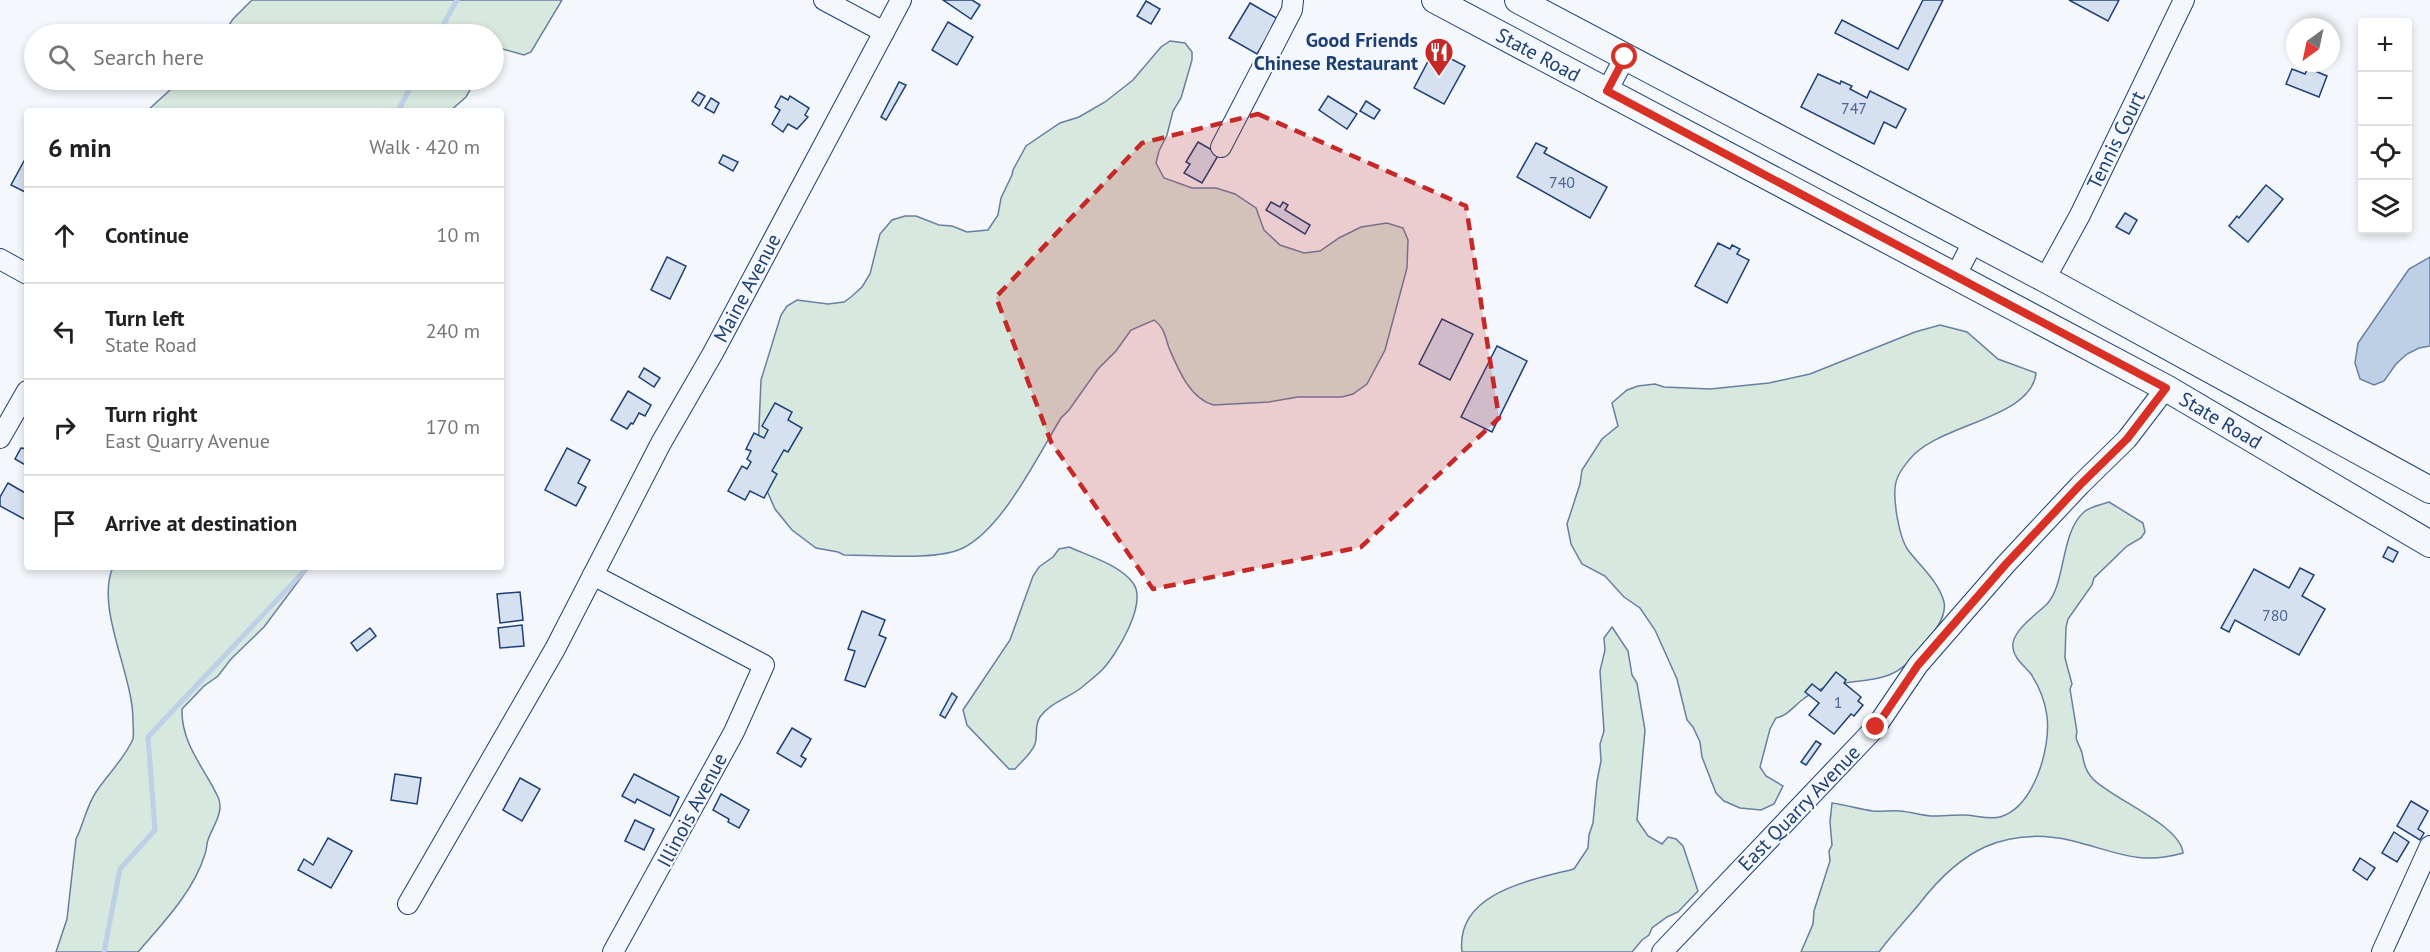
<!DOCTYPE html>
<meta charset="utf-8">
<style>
body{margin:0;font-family:"PT Sans",sans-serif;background:#f2f2f2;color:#202124}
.controls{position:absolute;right:18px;top:18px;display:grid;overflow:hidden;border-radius:6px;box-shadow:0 3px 9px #0003}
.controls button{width:54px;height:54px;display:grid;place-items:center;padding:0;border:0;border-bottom:2px solid #e0e0e0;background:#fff;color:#202124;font:30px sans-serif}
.compass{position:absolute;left:2286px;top:18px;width:54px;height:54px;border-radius:50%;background:#fff;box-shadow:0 3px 9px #0003;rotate:213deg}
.stop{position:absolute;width:18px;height:18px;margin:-14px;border:4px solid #d93025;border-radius:50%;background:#fff}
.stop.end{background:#d93025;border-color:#fff;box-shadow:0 2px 6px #0008}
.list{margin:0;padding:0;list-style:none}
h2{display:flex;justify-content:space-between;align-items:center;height:78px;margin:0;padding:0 24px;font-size:26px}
h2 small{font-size:20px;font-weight:400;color:#757577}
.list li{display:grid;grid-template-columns:39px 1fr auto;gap:18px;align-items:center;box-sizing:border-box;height:96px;padding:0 24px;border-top:2px solid #e0e0e0}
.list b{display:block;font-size:22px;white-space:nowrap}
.list p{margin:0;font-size:20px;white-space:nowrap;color:#757577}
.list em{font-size:20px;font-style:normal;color:#757577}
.icon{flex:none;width:33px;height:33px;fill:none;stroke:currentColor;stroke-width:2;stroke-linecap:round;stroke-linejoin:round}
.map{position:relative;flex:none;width:2430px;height:952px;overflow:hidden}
.search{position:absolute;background:#fff;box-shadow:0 3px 9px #0003;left:24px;top:24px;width:480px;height:66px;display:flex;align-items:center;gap:15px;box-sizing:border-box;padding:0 21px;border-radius:33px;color:#757577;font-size:22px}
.panel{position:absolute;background:#fff;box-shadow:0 3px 9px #0003;left:24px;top:108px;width:480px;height:462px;border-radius:6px}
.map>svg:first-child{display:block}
</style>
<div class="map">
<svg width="2430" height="952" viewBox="0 0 2430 952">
<rect width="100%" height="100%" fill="#f4f7fb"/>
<g fill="#d7e8df" stroke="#687fa3" stroke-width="1.5">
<polygon points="252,0 562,0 531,52 524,55 499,48 494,54 494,34 223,34 233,19"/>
<path d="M1170,41L1185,43L1192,52V60L1181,98L1173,111L1167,135L1159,151L1156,163L1164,178L1192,188H1216L1235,194L1256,208L1264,230L1280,245L1304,253L1320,251L1339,238L1361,227L1387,223L1403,228L1408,240L1407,268L1385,350L1367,384L1353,394L1342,397H1298L1269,402L1214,405C1190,399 1178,369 1169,348C1165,336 1164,327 1154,320L1131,330L1116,351L1098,369L1069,410L1061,418C1037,457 1003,528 963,548C938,561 873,555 844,555L838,552L816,548L792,530L775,509L765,486L758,451L761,380L781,315L787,306L797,300L828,304L844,302L851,297L862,287L870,274L880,234L892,220L905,216H916L939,225L952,226L967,232L988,230L998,215L1001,198L1012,175L1013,170L1026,146L1060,123L1079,117L1105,102L1133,80L1161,47Z"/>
<polygon points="181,80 476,80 466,97 450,111 147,111"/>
<path d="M1940,325L1967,332L1998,359L2036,373C2032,419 1936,424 1909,460C1905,465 1899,472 1897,479C1891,494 1899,537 1908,550C1920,566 1939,582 1944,602C1947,616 1934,633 1926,643C1916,656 1904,669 1889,675C1868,683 1846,680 1826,687C1818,690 1808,695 1802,700C1793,707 1787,716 1776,718L1770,729L1760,767L1766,776L1783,786L1774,804L1761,810L1740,808L1724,801L1716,793L1702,757L1700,742L1693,727L1687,720L1677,679L1655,630L1640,608L1624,597L1605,576L1582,564L1571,544L1567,524L1580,484L1582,470L1602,439L1618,426L1612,403L1627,390L1638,386L1655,384L1664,387L1710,389L1769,383L1810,374L1915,332Z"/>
<path d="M2109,502L2143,523L2145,532L2141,538L2127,546L2094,578L2092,585L2068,619L2066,627L2065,658L2072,684L2070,689L2077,732C2074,740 2080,745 2082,753C2084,763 2085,770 2092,778C2110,798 2181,825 2183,853C2139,866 2114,851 2073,841C2005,825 1960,851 1920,903C1906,920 1892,934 1879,952H1801L1813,924L1814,911L1830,861L1829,851L1832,845L1830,822L1832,803C1846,805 1859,809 1873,811C1882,812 1891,810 1900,811C1910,812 1921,815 1931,816C1942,816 1953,815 1963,815C1975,815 1989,820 2000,817C2034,807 2051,748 2047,716C2045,702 2039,686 2031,674C2025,666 2014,659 2013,648C2010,632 2037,614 2047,604C2066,584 2060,533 2084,512C2089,507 2101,505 2109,502Z"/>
<path d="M1069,547C1089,556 1120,565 1133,583C1148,603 1117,654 1102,670C1096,676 1088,682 1081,688C1068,698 1050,703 1040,717C1034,726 1038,735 1035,744C1032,753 1021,762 1015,769H1009L967,725L963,710L1010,640L1033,576L1039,567L1053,557L1059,549Z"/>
<path d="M113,567H309L264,627L231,659L218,676L204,686L182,709C181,744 204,767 218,797C225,812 212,827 208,840C206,845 207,850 205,854C194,891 163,923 138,952H56L67,919L76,839C84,823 86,807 96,792C107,775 125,758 133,739C134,734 133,726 133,720C133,674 95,608 113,567Z"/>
<path d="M1612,627L1628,651L1632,675L1637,683L1645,730L1637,820L1648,836L1662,844L1668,837L1676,839L1683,846L1698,891L1678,912L1667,917L1652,928L1649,935L1642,940L1632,952H1462C1455,893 1531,880 1574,869L1588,848L1589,835L1593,823L1597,781L1601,761L1600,744L1604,731L1600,671L1605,650L1604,638Z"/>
</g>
<polygon fill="#bed0e5" stroke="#687fa3" stroke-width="1.5" points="2430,257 2430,346 2419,348 2407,354 2396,364 2384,381 2374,385 2360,379 2355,363 2358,343 2409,269"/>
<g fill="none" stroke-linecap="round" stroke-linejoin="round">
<g stroke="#bed0e5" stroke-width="5">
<polyline points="438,34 457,0"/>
<polyline points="398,111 414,80"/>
<polyline points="104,952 120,869 155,830 148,737 308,567"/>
</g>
</g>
<g fill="#d5e0f0" stroke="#1d3f73" stroke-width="1.5">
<polygon points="943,0 972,0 980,5 971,19"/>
<polygon points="1923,0 1943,0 1908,70 1835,33 1842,20 1898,49"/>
<polygon points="2069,0 2119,0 2108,21"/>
<polygon points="1146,1 1160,9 1151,24 1137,16"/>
<polygon points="1250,3 1278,19 1257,54 1229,38"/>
<polygon points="948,22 973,37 957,65 932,50"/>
<polygon points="1434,50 1465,66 1444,104 1414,88"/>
<polygon points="2308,68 2327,76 2319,97 2286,84 2292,69 2305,74"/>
<polygon points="1818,74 1840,84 1841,81 1852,86 1850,89 1867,98 1870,91 1906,109 1896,128 1884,122 1874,144 1801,107"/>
<polygon points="899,82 906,85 886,120 881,117"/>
<polygon points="698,92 705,96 699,106 692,101"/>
<polygon points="781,96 788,100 790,96 809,108 805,115 808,117 797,129 788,124 783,132 772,124 780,110 775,107"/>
<polygon points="1328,96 1357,114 1347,129 1319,110"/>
<polygon points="711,98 719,103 714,113 705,108"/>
<polygon points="1366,101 1380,110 1374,119 1360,111"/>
<polygon points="1198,142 1219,154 1202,183 1184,173 1190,164 1186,162"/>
<polygon points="1536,143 1547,148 1544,153 1607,187 1590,218 1517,177"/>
<polygon points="723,155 738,162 733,171 719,163"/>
<polygon points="24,161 27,163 27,193 11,185"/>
<polygon points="2266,185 2283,199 2248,242 2229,226 2237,216 2239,218"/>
<polygon points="1271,202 1280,207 1283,202 1288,205 1285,210 1310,225 1305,234 1266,210"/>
<polygon points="2125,213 2137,220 2129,234 2116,227"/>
<polygon points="1718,243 1730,249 1732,245 1740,249 1737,254 1749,260 1727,303 1695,286"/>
<polygon points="667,257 686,266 670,299 651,290"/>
<polygon points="1442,319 1473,334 1450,380 1419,364"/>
<polygon points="1497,346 1527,361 1492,432 1461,417"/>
<polygon points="644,368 660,378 654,387 639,377"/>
<polygon points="628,391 651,405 645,416 639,413 633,424 631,423 627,429 611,420"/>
<polygon points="775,403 792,412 788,420 802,428 788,452 784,450 772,471 777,474 764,498 750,491 745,500 728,491 742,466 747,469 751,462 747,459 751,451 746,449 754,433 764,438 768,430 762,426"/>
<polygon points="21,448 27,449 27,466 15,459"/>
<polygon points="567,448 590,460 578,483 586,487 576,506 545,490"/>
<polygon points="8,483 27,494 26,520 0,506 0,497"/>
<polygon points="2388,547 2398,552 2393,562 2383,557"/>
<polygon points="2300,568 2314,575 2302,596 2325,609 2299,655 2235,620 2229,632 2221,628 2254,569 2289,588"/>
<polygon points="520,592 523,620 500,623 497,594"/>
<polygon points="862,611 885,620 879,635 886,638 865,687 845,680 855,651 848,649"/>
<polygon points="522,625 524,646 500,648 498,628"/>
<polygon points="370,628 376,636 357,651 351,643"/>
<polygon points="1836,672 1846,680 1844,683 1861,697 1858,701 1863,705 1854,716 1851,714 1834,734 1809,715 1819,703 1805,692 1812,684 1821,691"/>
<polygon points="952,693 957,697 945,718 940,715"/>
<polygon points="792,728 811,739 801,756 806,759 801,767 777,753"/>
<polygon points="1816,741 1821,744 1806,765 1801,762"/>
<polygon points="395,774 421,778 417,804 391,800"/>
<polygon points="634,774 679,797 670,816 637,799 635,803 622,796"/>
<polygon points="520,778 540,789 522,821 503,810"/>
<polygon points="721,794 749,810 739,828 728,822 729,819 713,810"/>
<polygon points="2411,801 2428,811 2418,829 2424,833 2420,840 2397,826"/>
<polygon points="635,820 654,829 644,850 625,841"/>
<polygon points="2394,832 2409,842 2397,862 2382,853"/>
<polygon points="328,838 352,851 331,888 298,870 304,859 313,865"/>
<polygon points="2360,858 2375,868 2367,880 2353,870"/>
</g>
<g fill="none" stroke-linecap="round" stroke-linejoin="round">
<g stroke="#1d3f73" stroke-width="22">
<g id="minor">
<polyline points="824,0 884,32"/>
<polyline points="1607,91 1625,57"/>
<polyline points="1221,147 1292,10 1293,0"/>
<polyline points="0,259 27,274"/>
<polyline points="1955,277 1973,242"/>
<polyline points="2045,279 2080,215 2184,0"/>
<polyline points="0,438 27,391"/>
<polyline points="593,575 764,665 734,732 613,952"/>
<polyline points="408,904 555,649 661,443 713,353 901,0"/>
<polyline points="1662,952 1876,727 1918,665 2006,564 2080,485 2127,439 2166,388"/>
<polyline points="2382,952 2430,846"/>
</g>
</g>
<g stroke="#1d3f73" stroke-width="28">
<g id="major">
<path id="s1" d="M1435,0L2166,388L2430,544"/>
<polyline points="1518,0 2045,279 2430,490"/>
</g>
</g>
<use href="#minor" stroke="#f4f7fb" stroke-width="20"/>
<use href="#major" stroke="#f4f7fb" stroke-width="26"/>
</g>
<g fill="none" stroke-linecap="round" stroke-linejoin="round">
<polyline stroke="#d93025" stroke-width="8" points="1625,57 1607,91 2166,388 2127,439 2080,485 2006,564 1918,665 1876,727"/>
</g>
<path fill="#c62828" fill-opacity="0.2" stroke="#c62828" stroke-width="4.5" stroke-dasharray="12 8" stroke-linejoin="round" d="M1258,114L1466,206L1499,418L1361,547L1153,589L1051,442L996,297L1142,143Z"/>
<defs>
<g id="restaurant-pin" transform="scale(1.5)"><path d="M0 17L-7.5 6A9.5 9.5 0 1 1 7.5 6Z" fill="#c62828" stroke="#f4f7fb"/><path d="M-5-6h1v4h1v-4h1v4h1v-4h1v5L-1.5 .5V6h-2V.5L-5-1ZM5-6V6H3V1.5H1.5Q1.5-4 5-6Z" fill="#fff"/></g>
</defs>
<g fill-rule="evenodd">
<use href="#restaurant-pin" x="1439" y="52"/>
</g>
<g text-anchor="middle" stroke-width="4.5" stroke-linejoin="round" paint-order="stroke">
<g font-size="16" fill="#4b6792">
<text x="1854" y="114">747</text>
<text x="1562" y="188">740</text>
<text x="2275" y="621">780</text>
<text x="1838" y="708">1</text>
</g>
<g font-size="20" font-weight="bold" fill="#1d3f73" stroke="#f4f7fb" text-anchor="end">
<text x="1418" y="47">Good Friends<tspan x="1418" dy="23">Chinese Restaurant</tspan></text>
</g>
<g font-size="20" fill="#1d3f73" stroke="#f4f7fb">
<text dy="7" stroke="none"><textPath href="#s1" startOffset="117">State Road</textPath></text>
<text transform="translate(2116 140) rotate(-64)" y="7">Tennis Court</text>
<text transform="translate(747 288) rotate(-62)" y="7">Maine Avenue</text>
<text dy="7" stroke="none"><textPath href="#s1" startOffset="891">State Road</textPath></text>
<text transform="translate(1799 808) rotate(-46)" y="7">East Quarry Avenue</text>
<text transform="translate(692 810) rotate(-62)" y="7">Illinois Avenue</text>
</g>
</g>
</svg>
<div class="controls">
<button>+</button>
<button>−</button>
<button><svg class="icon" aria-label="locate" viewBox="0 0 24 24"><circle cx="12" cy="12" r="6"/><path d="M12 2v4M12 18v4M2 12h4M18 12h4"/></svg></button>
<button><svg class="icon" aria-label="layers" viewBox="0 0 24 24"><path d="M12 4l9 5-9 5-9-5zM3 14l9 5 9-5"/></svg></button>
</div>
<svg class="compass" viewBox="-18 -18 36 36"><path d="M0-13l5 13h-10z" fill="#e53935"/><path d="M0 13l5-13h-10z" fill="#757577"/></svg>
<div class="stop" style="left:1625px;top:57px"></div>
<div class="stop end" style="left:1876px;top:727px"></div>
<div class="search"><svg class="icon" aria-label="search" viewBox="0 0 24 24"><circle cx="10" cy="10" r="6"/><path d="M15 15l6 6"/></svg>Search here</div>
<section class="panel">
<h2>6 min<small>Walk · 420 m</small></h2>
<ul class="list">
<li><svg class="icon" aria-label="ahead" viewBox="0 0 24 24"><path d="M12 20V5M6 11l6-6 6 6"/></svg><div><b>Continue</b></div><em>10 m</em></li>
<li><svg class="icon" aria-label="left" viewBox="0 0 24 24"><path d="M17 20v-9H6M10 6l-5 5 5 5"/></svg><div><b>Turn left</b><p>State Road</p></div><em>240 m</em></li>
<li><svg class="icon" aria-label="right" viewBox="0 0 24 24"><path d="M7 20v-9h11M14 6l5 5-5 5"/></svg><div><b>Turn right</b><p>East Quarry Avenue</p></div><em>170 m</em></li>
<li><svg class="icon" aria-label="arrive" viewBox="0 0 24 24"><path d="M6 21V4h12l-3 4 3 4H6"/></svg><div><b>Arrive at destination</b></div></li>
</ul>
</section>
</div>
